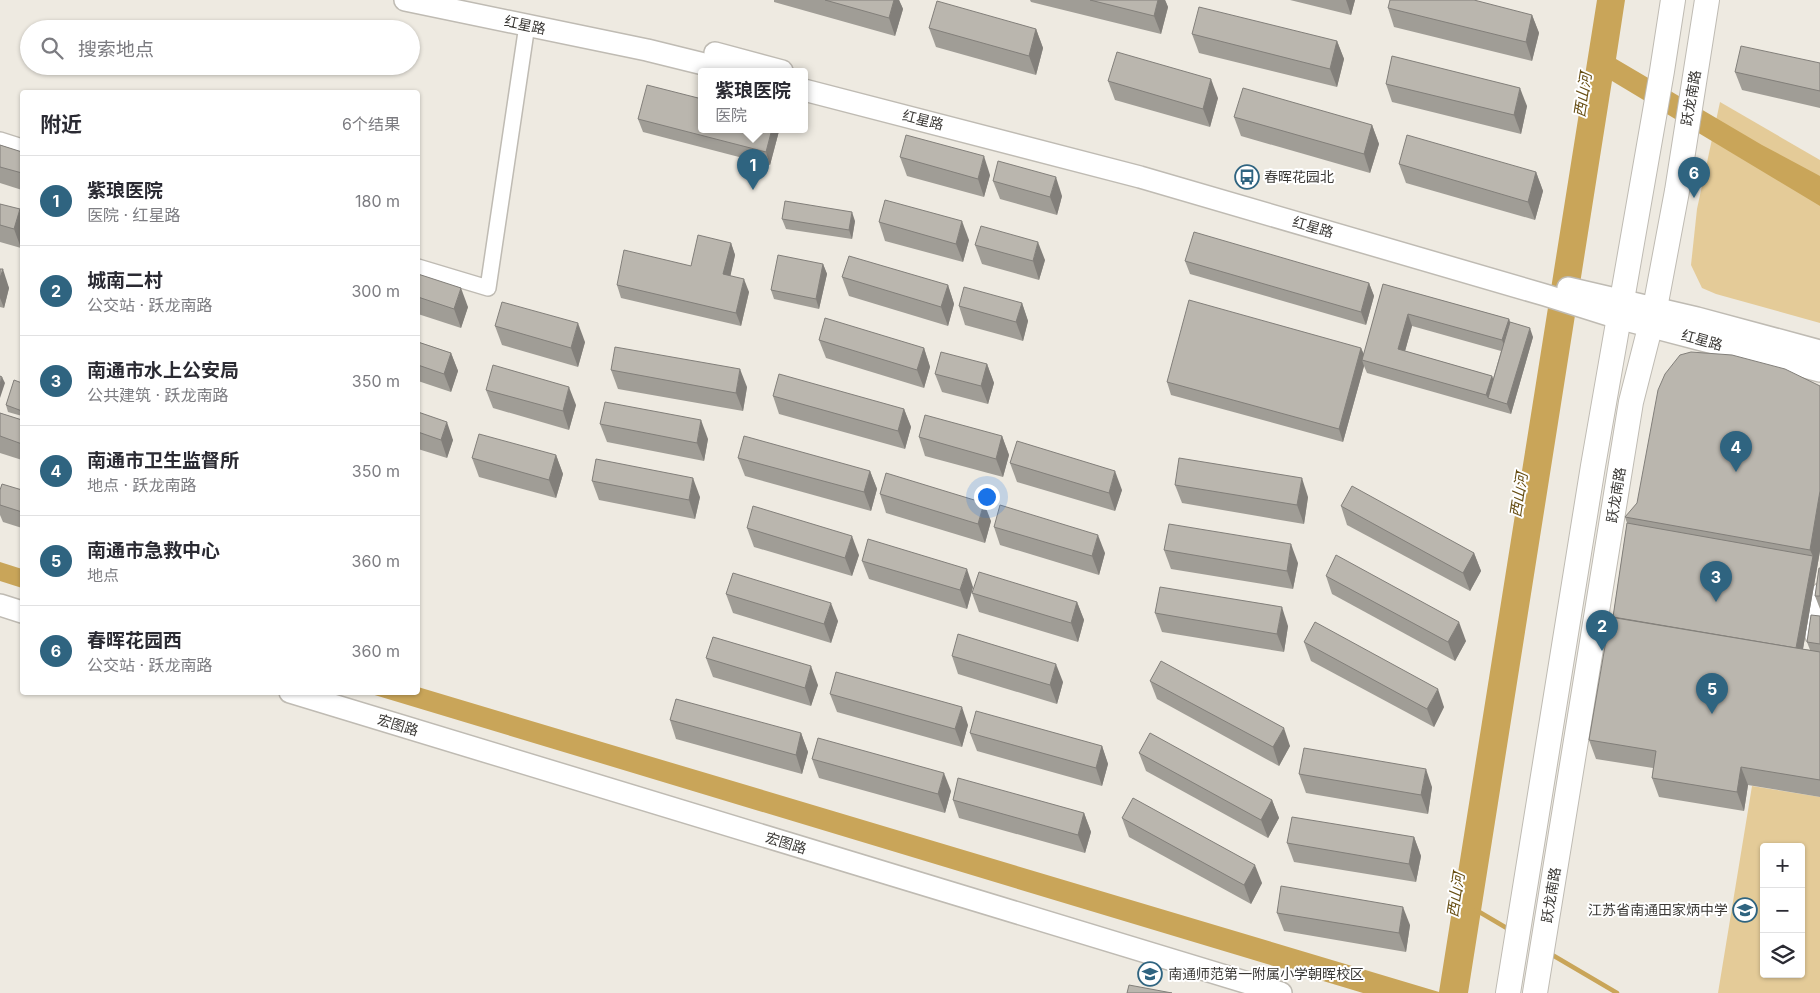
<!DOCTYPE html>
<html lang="zh">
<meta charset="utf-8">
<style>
body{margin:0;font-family:Inter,"Noto Sans SC",sans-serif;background:#f2f2f3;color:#2b2b33}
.controls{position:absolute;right:15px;bottom:15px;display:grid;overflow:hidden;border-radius:5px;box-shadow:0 1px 4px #0004}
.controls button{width:45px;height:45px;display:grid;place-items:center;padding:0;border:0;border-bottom:1px solid #e1e1e2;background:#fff;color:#2b2b33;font:25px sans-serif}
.you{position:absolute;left:986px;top:496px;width:18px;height:18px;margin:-12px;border:4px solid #fff;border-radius:50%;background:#1a73e8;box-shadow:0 0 0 8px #1a73e833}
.badge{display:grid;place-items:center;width:32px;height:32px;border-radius:50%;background:#2f6480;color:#fff;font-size:16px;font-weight:700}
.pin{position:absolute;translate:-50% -41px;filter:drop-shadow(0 1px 2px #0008)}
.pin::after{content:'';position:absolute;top:26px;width:18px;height:15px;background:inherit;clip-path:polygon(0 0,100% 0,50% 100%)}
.popup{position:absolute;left:698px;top:68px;width:110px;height:65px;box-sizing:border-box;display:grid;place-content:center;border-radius:5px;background:#fff;filter:drop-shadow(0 1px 4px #0005);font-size:16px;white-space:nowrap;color:#7c7c81}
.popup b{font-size:19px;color:#2b2b33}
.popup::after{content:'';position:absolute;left:50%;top:100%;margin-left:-10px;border:10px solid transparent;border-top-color:#fff}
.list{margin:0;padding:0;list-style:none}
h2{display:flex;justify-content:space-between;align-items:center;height:65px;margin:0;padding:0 20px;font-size:21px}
h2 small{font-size:16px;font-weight:400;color:#7c7c81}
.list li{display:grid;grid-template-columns:32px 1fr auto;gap:15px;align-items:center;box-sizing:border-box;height:90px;padding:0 20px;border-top:1px solid #e1e1e2}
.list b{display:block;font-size:19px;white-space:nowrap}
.list p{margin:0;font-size:16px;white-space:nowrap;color:#7c7c81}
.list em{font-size:16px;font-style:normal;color:#7c7c81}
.icon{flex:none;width:28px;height:28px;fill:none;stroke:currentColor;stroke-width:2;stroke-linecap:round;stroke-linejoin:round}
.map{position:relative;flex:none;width:1820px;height:993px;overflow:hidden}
.search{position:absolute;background:#fff;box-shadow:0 1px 4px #0004;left:20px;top:20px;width:400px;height:55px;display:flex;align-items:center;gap:12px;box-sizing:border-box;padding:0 18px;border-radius:28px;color:#7c7c81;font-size:19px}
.panel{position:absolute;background:#fff;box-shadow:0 1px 4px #0004;left:20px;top:90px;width:400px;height:605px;border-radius:5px}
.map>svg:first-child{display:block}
</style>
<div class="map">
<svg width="1820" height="993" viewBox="0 0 1820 993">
<rect width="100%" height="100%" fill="#eeeae1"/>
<g fill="#e4cb98" fill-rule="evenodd">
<polygon points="1720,102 1820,160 1820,323 1716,294 1702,288 1691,265 1697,209"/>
<path d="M1752,786L1820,797V993H1718ZM1764,847H1801V974H1764Z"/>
</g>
<g fill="#c9a559">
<polygon points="1597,0 1625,0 1616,59 1762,145 1820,176 1820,206 1612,81 1468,993 1363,993 368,693 418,692 418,687 1439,992"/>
<polygon points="0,562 22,569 22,588 0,581"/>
</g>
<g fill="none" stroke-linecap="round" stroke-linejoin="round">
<g stroke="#c9a559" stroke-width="4.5">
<polyline points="1476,910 1510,930"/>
<polyline points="1549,953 1617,993"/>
</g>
<g stroke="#bfbbb3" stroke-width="18">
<g id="street">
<polyline points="0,140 22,147"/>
<polyline points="418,267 488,288 527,25"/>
<polyline points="1813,636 1820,591"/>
</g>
</g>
<g stroke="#bfbbb3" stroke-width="24">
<g id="secondary">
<polyline points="405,0 647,50 732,71"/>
<polyline points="715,53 782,71"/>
<polyline points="804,90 1140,177 1545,295 1618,318 1820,371"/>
<polyline points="1568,288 1697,318 1820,351"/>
<polyline points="0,605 22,612"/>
<polyline points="290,692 1281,993"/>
</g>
</g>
<g stroke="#bfbbb3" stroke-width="26">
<g id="primary">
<polyline points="1508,993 1593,466 1662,71 1673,0"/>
<polyline points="1535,993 1631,402 1655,308 1677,191 1707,0"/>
</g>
</g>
<use href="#street" stroke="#fff" stroke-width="15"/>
<use href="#secondary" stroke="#fff" stroke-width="21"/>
<use href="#primary" stroke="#fff" stroke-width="24"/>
</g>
<g fill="#a09d96" fill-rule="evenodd">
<polygon points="774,0 899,0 903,9 895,36 774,2"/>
<polygon points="1030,0 1165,0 1168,7 1161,34 1031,2"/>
<polygon points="1290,0 1355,0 1351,15"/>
<polygon points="1388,8 1532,15 1539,33 1532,61 1394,27"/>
<polygon points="929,28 1036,29 1043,48 1036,75 936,47"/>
<polygon points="1192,34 1337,41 1344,59 1337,87 1199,53"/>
<polygon points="1820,63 1820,108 1742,90 1735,72"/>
<polygon points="1108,81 1218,98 1210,127 1115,100"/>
<polygon points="1386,84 1527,106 1521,134 1392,102"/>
<polygon points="1234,117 1372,125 1379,144 1370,173 1241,136"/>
<polygon points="638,119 779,131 770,165 643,132"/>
<polygon points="0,145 22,152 22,190 0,183"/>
<polygon points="900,157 990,175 984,197 907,176"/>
<polygon points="1399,164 1536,172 1543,191 1535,220 1406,183"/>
<polygon points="993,181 1062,196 1057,215 1000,199"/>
<polygon points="0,204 22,217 22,242 21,248 0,242"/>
<polygon points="782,219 855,221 852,239 786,229"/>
<polygon points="879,222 969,240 963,262 885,241"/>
<polygon points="731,243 735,255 730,276 749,292 741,326 621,298 617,285 691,266"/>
<polygon points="975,245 1045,260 1039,280 982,264"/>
<polygon points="1185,261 1369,283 1374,296 1366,325 1190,274"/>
<polygon points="823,264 827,274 819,309 774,299 771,290"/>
<polygon points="0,269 9,288 4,308 0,307"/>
<polygon points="418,274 468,307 461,328 418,314"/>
<polygon points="842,277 948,285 954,304 948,326 849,296"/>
<path d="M1383,284L1509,319L1510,322L1533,337L1511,414L1367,373L1364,366L1343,442L1171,395L1167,382L1361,348L1364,354ZM1412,326L1501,351L1493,379L1492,376L1405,351Z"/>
<polygon points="1022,303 1028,321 1023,341 965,325 959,306"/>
<polygon points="495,326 585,342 578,367 502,345"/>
<polygon points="819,340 924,348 930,367 924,388 826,358"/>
<polygon points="418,342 451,353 458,371 451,392 418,381"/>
<polygon points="987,364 994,383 988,404 942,392 935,374"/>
<polygon points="611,370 747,387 743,411 618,389"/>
<polygon points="22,383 22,416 8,412 6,405"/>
<polygon points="1820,386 1820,551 1803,649 1810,650 1807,642 1820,616 1820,797 1748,785 1744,811 1659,797 1652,778 1653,768 1596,759 1589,740 1613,617 1627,523 1625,517"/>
<polygon points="486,390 576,405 569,430 493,408"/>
<polygon points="773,396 904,409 911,427 905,449 779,414"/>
<polygon points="418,412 453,440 447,458 418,449"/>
<polygon points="0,413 22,420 22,460 0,453"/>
<polygon points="600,424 708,439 704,461 607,442"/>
<polygon points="1002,436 1009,455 1003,477 925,456 919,437"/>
<polygon points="556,455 563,474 556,498 479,477 472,458"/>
<polygon points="738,458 870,471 877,489 871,511 745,476"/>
<polygon points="1010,463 1122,490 1115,511 1017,482"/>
<polygon points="592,481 700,497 695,519 599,500"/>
<polygon points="1175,485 1308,497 1304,524 1182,503"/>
<polygon points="0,490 22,490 22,528 3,522 0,515"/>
<polygon points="880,494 991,521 985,543 886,513"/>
<polygon points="1341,506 1474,553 1481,571 1470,591 1347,525"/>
<polygon points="994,527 1105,553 1099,575 1000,545"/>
<polygon points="747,528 859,555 852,576 754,547"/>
<polygon points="1164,550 1298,563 1293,589 1171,569"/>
<polygon points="862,561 973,587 967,609 869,579"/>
<polygon points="1820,568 1820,609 1815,596"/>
<polygon points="1326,576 1466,641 1455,661 1332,594"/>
<polygon points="972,593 1077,602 1084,620 1078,642 979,612"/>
<polygon points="726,594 838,621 831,643 733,613"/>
<polygon points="1155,613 1288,626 1284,652 1162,632"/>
<polygon points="1304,642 1444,707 1434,727 1311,661"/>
<polygon points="952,656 1063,682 1057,704 958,674"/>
<polygon points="706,658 818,685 811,706 713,677"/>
<polygon points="1150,681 1290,746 1279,766 1157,699"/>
<polygon points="830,694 968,725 962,747 837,712"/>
<polygon points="670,720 801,733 808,752 802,774 676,739"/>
<polygon points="970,733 1102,746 1108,764 1102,786 977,751"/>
<polygon points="1139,753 1272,800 1279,818 1268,838 1146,771"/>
<polygon points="812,759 951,791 945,813 819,778"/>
<polygon points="1299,774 1432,787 1428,814 1306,793"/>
<polygon points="953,800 1084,813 1091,832 1085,853 959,818"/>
<polygon points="1122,818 1262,883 1251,904 1129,837"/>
<polygon points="1414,837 1421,856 1416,882 1294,862 1287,843"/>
<polygon points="1277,913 1410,925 1406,952 1284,931"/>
</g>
<g fill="#827f7a">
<polygon points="894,0 899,0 903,9 895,36 889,18"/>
<polygon points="1158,0 1165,0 1168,7 1161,34 1154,16"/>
<polygon points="1346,0 1355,0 1351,15"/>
<polygon points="1532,15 1539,33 1532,61 1526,42"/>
<polygon points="1036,29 1043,48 1036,75 1029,56"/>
<polygon points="1337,41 1344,59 1337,87 1330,69"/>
<polygon points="1211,79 1218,98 1210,127 1203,109"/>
<polygon points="1520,88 1527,106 1521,134 1514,115"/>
<polygon points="1372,125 1379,144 1370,173 1364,154"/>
<polygon points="772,129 778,129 779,131 770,165 766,152"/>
<polygon points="984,156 990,175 984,197 978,179"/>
<polygon points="1536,172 1543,191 1535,220 1528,202"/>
<polygon points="1056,177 1062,196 1057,215 1050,197"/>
<polygon points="20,209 22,217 22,242 21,248 14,229"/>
<polygon points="852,212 855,221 852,239 849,230"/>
<polygon points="962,221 969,240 963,262 956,244"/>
<polygon points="1038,242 1045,260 1039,280 1033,261"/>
<polygon points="731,243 735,255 728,287 723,274"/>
<polygon points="823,264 827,274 819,309 816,299"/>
<polygon points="3,269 9,288 4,308 0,298 0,278"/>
<polygon points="744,279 749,292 741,326 736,313"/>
<polygon points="1369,283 1374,296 1366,325 1361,312"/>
<polygon points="948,285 954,304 948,326 941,307"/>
<polygon points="461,288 468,307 461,328 454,309"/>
<polygon points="1022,303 1028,321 1023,341 1016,322"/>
<polygon points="1408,314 1412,326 1402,362 1398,349"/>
<polygon points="1509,319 1513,332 1507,353 1502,340"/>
<polygon points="578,323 585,342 578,367 571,348"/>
<polygon points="1530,328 1533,337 1511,414 1507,404"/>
<polygon points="924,348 930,367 924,388 917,370"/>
<polygon points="1361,348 1366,360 1362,360 1364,366 1343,442 1339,429"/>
<polygon points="451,353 458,371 451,392 444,374"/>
<polygon points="987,364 994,383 988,404 981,386"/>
<polygon points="740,369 747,387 743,411 736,393"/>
<polygon points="1492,376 1497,389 1488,398 1486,395"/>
<polygon points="2,377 5,383 0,398 0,384"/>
<polygon points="569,387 576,405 569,430 563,411"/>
<polygon points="904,409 911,427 905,449 898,431"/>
<polygon points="701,420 708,439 704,461 697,443"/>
<polygon points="447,422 453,440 447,458 441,440"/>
<polygon points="1002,436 1009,455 1003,477 996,459"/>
<polygon points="556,455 563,474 556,498 549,480"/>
<polygon points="870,471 877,489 871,511 864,492"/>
<polygon points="1115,471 1122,490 1115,511 1109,493"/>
<polygon points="693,478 700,497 695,519 689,500"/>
<polygon points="1302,478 1308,497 1304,524 1297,505"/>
<polygon points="1820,491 1820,551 1800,666 1795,654 1813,556 1810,550"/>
<polygon points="984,503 991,521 985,543 978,524"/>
<polygon points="1098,535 1105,553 1099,575 1092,556"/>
<polygon points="852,536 859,555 852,576 845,558"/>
<polygon points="1291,544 1298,563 1293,589 1287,571"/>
<polygon points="1474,553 1481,571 1470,591 1463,573"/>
<polygon points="967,569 973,587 967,609 960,590"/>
<polygon points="1077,602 1084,620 1078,642 1071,623"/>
<polygon points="831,603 838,621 831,643 824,624"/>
<polygon points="1282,607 1288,626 1284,652 1277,634"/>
<polygon points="1459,622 1466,641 1455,661 1448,642"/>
<polygon points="1056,664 1063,682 1057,704 1050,685"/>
<polygon points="811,666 818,685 811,706 805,688"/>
<polygon points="1438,689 1444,707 1434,727 1427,709"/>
<polygon points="962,707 968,725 962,747 955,729"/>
<polygon points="1284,728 1290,746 1279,766 1273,747"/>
<polygon points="801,733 808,752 802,774 796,755"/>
<polygon points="1102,746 1108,764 1102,786 1096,768"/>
<polygon points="1741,767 1748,785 1744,811 1737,792"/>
<polygon points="1426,769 1432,787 1428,814 1421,795"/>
<polygon points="944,773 951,791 945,813 938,794"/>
<polygon points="1272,800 1279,818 1268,838 1261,820"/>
<polygon points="1084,813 1091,832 1085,853 1078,835"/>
<polygon points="1414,837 1421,856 1416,882 1409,864"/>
<polygon points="1255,865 1262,883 1251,904 1244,885"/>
<polygon points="1403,907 1410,925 1406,952 1399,933"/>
</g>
<g fill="#bab6ae" stroke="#827f7a">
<polygon points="825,0 894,0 889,18"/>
<polygon points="1090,0 1158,0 1154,16"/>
<polygon points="1390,0 1474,0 1532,15 1526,42 1388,8"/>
<polygon points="937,1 1036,29 1029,56 929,28"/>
<polygon points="1199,7 1337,41 1330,69 1192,34"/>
<polygon points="1741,46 1820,63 1820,91 1735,72"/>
<polygon points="1117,52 1211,79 1203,109 1108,81"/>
<polygon points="1392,56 1520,88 1514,115 1386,84"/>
<polygon points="647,85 702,99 702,129 772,129 766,152 638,119"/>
<polygon points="1243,88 1372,125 1364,154 1234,117"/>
<polygon points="906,135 984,156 978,179 900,157"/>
<polygon points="1407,135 1536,172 1528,202 1399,164"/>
<polygon points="0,145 22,152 22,173 0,167"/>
<polygon points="998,161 1056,177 1050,197 993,181"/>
<polygon points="885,200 962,221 956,244 879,222"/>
<polygon points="785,201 852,212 849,230 782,219"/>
<polygon points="0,204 20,209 14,229 0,225"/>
<polygon points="981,226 1038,242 1033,261 975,245"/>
<polygon points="1194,232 1369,283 1361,312 1185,261"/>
<polygon points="698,235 731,243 723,274 744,279 736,313 617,285 624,250 691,266"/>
<polygon points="778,255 823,264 816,299 771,290"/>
<polygon points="849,256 948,285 941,307 842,277"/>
<polygon points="0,269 3,269 0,278"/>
<polygon points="418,274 461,288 454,309 418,297"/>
<polygon points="1383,284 1509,319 1502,340 1408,314 1398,349 1492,376 1486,395 1362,360"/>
<polygon points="964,287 1022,303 1016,322 959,306"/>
<polygon points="1189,300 1361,348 1339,429 1167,382"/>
<polygon points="502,302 578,323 571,348 495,326"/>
<polygon points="825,318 924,348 917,370 819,340"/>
<polygon points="1510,322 1530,328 1507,404 1488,398"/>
<polygon points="418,342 451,353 444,374 418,365"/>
<polygon points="615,347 740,369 736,393 611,370"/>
<polygon points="941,352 987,364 981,386 935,374"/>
<polygon points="1691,352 1732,355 1785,369 1820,386 1820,491 1810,550 1625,517 1637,503 1658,390 1665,374 1680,355"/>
<polygon points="493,365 569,387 563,411 486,390"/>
<polygon points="779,374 904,409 898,431 773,396"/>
<polygon points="0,376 2,377 0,384"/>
<polygon points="14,380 22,383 22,411 6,405"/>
<polygon points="605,402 701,420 697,443 600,424"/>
<polygon points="418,412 447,422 441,440 418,432"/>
<polygon points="0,413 22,420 22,444 0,436"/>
<polygon points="925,415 1002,436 996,459 919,437"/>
<polygon points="479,434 556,455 549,480 472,458"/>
<polygon points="744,436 870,471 864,492 738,458"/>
<polygon points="1017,441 1115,471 1109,493 1010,463"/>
<polygon points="1179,458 1302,478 1297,505 1175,485"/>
<polygon points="596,459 693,478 689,500 592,481"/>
<polygon points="886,473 984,503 978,524 880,494"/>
<polygon points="2,484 22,490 22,512 0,505 0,490"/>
<polygon points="1352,486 1474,553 1463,573 1341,506"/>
<polygon points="1000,505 1098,535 1092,556 994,527"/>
<polygon points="753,506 852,536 845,558 747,528"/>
<polygon points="1627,523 1813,556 1796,648 1613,617"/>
<polygon points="1169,524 1291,544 1287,571 1164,550"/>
<polygon points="868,539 967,569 960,590 862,561"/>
<polygon points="1336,555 1459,622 1448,642 1326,576"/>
<polygon points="1819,568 1820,568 1820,596 1815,596"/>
<polygon points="979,572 1077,602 1071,623 972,593"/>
<polygon points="733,573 831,603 824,624 726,594"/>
<polygon points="1160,587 1282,607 1277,634 1155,613"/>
<polygon points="1811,615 1820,616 1820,644 1807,642"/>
<polygon points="1610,617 1820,652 1820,780 1741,767 1737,792 1652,778 1656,751 1589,740"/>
<polygon points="1315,622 1438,689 1427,709 1304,642"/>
<polygon points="958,634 1056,664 1050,685 952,656"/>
<polygon points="713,637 811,666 805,688 706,658"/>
<polygon points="1161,661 1284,728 1273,747 1150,681"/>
<polygon points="836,672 962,707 955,729 830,694"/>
<polygon points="676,699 801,733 796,755 670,720"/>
<polygon points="976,711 1102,746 1096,768 970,733"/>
<polygon points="1150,733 1272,800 1261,820 1139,753"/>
<polygon points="818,738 944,773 938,794 812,759"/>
<polygon points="1304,748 1426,769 1421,795 1299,774"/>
<polygon points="958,778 1084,813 1078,835 953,800"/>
<polygon points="1133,798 1255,865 1244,885 1122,818"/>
<polygon points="1292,817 1414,837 1409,864 1287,843"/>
<polygon points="1281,886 1403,907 1399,933 1277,913"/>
<polygon points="1129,985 1172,993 1127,993"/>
</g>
<defs>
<g id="bus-ring" transform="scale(1.25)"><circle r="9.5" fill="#fff" stroke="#2f6480" stroke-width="1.5"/><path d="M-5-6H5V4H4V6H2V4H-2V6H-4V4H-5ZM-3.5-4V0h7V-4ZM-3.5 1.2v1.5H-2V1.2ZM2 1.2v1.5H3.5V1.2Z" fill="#2f6480"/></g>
<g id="school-ring" transform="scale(1.25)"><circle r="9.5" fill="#fff" stroke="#2f6480" stroke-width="1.5"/><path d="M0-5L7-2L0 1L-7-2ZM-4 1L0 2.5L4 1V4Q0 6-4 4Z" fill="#2f6480"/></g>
</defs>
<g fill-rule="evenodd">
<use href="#bus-ring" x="1247" y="177"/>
<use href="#school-ring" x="1745" y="910"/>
<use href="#school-ring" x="1150" y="974"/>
</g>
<g text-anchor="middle" stroke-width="4" stroke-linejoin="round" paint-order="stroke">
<g font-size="14" fill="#3a3835" stroke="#fff">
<text transform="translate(525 25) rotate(12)" y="5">红星路</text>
<text transform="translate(1691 98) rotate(-80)" y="5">跃龙南路</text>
<text transform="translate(923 120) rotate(14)" y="5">红星路</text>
<text transform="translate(1313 227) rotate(16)" y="5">红星路</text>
<text transform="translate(1702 340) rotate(15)" y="5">红星路</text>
<text transform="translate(1616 495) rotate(-81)" y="5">跃龙南路</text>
<text transform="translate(398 725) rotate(17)" y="5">宏图路</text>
<text transform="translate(786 843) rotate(17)" y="5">宏图路</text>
<text transform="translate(1551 895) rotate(-81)" y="5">跃龙南路</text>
</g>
<g font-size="14" fill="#3a3835" stroke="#fff" text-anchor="start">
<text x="1264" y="182">春晖花园北</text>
<text x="1728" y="915" text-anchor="end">江苏省南通田家炳中学</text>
<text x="1168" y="979">南通师范第一附属小学朝晖校区</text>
</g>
<g font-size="15" font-style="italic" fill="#674e13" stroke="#fff">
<text transform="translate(1583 95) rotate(-81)" y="5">西山河</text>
<text transform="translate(1519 495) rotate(-81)" y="5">西山河</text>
<text transform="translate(1456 895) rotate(-81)" y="5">西山河</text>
</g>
</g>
</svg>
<div class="controls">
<button>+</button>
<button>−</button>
<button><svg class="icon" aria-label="layers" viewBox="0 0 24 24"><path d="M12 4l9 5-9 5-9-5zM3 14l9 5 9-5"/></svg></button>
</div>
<div class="you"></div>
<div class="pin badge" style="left:753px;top:190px">1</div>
<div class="popup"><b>紫琅医院</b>医院</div>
<div class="pin badge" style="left:1602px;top:651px">2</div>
<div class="pin badge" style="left:1716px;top:602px">3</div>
<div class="pin badge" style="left:1736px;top:472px">4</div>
<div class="pin badge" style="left:1712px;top:714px">5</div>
<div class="pin badge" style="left:1694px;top:198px">6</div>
<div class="search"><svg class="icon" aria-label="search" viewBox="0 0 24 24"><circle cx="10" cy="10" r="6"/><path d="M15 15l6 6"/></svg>搜索地点</div>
<section class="panel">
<h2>附近<small>6个结果</small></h2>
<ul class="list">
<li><span class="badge">1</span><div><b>紫琅医院</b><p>医院 · 红星路</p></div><em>180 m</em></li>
<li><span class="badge">2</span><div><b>城南二村</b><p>公交站 · 跃龙南路</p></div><em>300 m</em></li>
<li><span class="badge">3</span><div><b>南通市水上公安局</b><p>公共建筑 · 跃龙南路</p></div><em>350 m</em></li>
<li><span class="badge">4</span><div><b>南通市卫生监督所</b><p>地点 · 跃龙南路</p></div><em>350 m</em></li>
<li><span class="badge">5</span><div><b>南通市急救中心</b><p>地点</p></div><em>360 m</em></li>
<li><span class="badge">6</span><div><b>春晖花园西</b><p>公交站 · 跃龙南路</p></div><em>360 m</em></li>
</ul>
</section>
</div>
